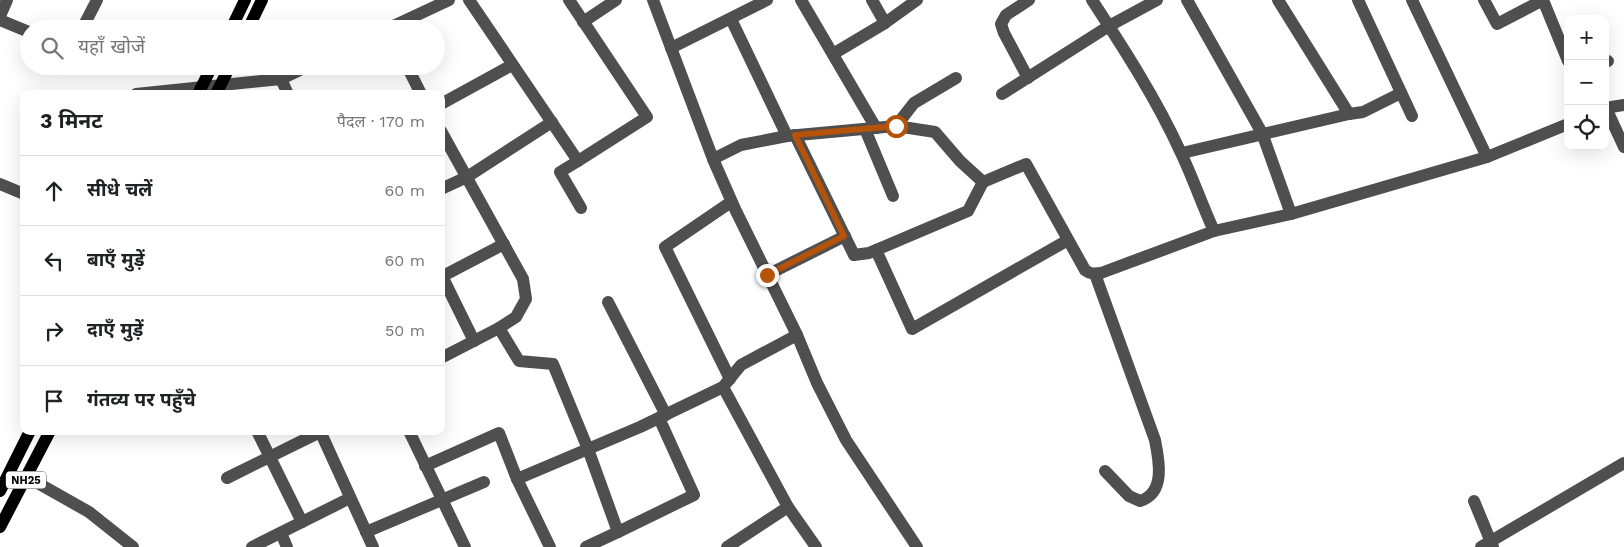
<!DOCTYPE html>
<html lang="hi">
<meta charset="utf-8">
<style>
body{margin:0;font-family:"Work Sans","Noto Sans Devanagari",sans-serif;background:#f6f6f6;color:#202124}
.controls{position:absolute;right:15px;top:15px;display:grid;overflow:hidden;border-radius:10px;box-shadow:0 5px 20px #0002}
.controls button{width:45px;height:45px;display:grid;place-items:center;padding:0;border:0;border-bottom:1px solid #e0e0e0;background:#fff;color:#202124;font:25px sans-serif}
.stop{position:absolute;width:15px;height:15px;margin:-11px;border:4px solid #b45309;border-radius:50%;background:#fff}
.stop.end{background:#b45309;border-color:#fff;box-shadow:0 1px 5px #0008}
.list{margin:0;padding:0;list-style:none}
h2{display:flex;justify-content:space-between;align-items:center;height:65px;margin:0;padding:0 20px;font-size:21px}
h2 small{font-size:16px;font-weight:400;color:#757577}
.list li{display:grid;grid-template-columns:32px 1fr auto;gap:15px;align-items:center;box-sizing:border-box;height:70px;padding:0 20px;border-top:1px solid #e0e0e0}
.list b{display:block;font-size:19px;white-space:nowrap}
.list em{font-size:16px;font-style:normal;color:#757577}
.icon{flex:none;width:28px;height:28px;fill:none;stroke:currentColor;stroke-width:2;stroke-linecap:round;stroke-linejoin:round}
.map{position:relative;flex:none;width:1624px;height:547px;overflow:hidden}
.search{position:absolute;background:#fff;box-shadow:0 5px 20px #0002;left:20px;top:20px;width:425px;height:55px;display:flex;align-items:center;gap:12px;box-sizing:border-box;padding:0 18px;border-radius:28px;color:#757577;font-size:19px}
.panel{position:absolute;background:#fff;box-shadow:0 5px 20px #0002;left:20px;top:90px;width:425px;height:345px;border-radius:10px}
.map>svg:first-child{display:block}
</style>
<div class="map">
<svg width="1624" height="547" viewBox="0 0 1624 547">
<rect width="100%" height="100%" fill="#fff"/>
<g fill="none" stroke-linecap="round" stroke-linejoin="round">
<g stroke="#4f4f4f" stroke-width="12">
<polyline points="469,0 578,161 560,172 581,208"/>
<polyline points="569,0 647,117 578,161"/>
<path d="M653,0L713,159L741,145L787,136L896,126L935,132L960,161L983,182L1026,164L1085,270C1090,274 1094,274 1101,273L1214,231L1291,214L1487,157L1412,0"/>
<polyline points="801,0 876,128"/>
<polyline points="872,0 885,23"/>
<path d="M1092,0C1124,49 1157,100 1181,153C1193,178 1202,205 1214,231"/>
<polyline points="1187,0 1262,133 1291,214"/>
<polyline points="1358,0 1412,116"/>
<polyline points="1484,0 1497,24 1543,0"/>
<polyline points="1543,0 1568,61"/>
<polyline points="0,16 7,0"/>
<polyline points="731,19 787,136"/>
<polyline points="0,20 29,32"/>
<polyline points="583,22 616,0"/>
<polyline points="82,29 97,0"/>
<polyline points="387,29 449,0"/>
<polyline points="671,48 767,0"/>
<polyline points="833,54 885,23 917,0"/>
<polyline points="1605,62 1608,61"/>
<polyline points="407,66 421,94"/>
<polyline points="1028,78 1004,33 1001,24 1006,15 1029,0"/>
<polyline points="281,79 288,94"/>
<polyline points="136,94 281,79 308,66"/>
<polyline points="1002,94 1109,26 1157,0"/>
<polyline points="441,104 512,65"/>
<polyline points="1605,108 1624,105"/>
<polyline points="1606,108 1624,147"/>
<polyline points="1349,114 1363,112 1401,93"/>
<polyline points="896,126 914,103 956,78"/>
<polyline points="865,129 893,196"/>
<polyline points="441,131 523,279 526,299 516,317 499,328"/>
<polyline points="795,135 854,255 869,253 968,211 983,182"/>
<polyline points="1182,153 1349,114 1278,0"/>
<polyline points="1487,157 1568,124"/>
<polyline points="713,159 735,209 797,335 817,383 846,440 917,547"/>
<polyline points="0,184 24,194"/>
<polyline points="441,189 467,177 552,122"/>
<polyline points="876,250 912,329 1068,240"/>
<polyline points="441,274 474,341"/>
<path d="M1095,274L1155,440C1159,460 1166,493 1140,501L1129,496L1105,471"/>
<polyline points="767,275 845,236"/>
<polyline points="441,277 504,244"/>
<polyline points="608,302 666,415"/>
<polyline points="441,358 499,328 519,361 553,364 588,449 618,532 694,495 659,418"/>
<polyline points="730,379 665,247 731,202"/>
<polyline points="723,387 788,507 816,547"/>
<polyline points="257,431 302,522"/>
<polyline points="320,431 373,547"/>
<polyline points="409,431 465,547"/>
<polyline points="425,466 499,433 517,479 550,547"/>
<polyline points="27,477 89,512 133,547"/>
<polyline points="227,478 320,432"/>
<polyline points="517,479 640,427 723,387 741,365 797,335"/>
<polyline points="1474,501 1493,547"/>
<polyline points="366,532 484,482"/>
<polyline points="281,533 287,547"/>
<polyline points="252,547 350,498"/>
<polyline points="586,547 618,532"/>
<polyline points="727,547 788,507"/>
<polyline points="1481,547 1624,463"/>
</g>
<g stroke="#000" stroke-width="12">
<polyline points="231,29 245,0"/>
<polyline points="248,29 262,0"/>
<polyline points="198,94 212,66"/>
<polyline points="216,94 230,66"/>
<polyline points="0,491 30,431"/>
<polyline points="0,527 50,431"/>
</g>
</g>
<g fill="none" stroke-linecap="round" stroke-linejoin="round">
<polyline stroke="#b45309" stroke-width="6" points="767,275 844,236 795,135 896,126"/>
</g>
<g text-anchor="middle" stroke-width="4.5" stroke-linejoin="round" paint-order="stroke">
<rect fill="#fff" stroke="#4c4c4c" stroke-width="1" x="6" y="471.5" width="40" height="17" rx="4"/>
<g font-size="11" font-weight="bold" fill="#000">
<text x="26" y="484">NH25</text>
</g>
</g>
</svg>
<div class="controls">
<button>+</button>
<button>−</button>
<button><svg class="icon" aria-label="locate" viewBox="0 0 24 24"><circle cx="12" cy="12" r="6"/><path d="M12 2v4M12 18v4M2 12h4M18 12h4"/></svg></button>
</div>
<div class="stop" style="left:896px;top:126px"></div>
<div class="stop end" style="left:767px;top:275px"></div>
<div class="search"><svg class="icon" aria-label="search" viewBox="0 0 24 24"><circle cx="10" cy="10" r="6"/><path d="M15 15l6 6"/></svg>यहाँ खोजें</div>
<section class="panel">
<h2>3 मिनट<small>पैदल · 170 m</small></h2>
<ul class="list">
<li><svg class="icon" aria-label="ahead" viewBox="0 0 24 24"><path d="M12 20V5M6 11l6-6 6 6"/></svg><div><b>सीधे चलें</b></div><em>60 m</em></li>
<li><svg class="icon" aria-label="left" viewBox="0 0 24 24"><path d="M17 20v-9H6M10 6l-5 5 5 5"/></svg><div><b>बाएँ मुड़ें</b></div><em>60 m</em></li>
<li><svg class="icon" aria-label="right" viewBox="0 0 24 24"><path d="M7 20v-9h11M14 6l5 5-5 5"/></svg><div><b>दाएँ मुड़ें</b></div><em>50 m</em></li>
<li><svg class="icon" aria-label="arrive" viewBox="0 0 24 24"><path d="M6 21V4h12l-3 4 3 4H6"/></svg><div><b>गंतव्य पर पहुँचे</b></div></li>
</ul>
</section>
</div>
